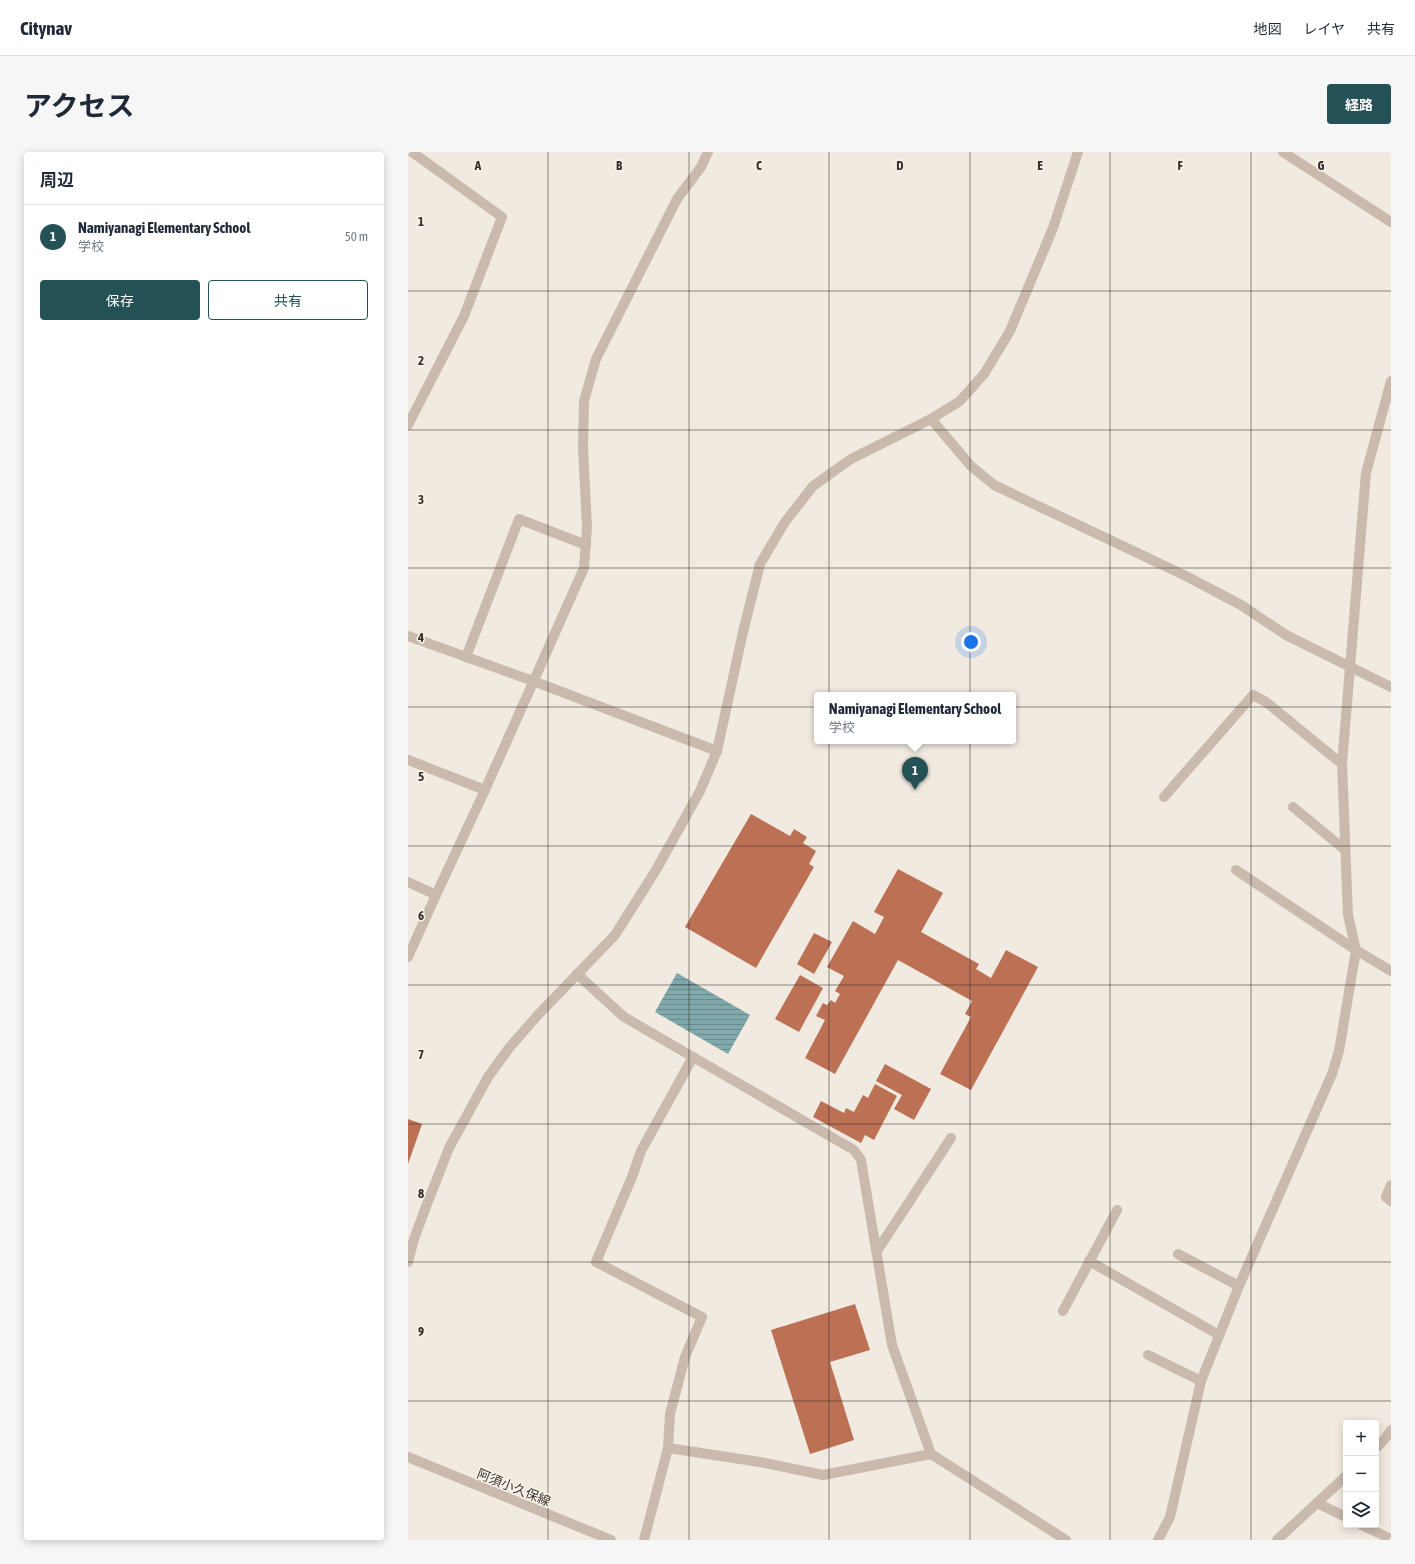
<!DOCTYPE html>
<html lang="ja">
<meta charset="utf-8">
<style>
body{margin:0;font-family:"Asap Condensed","Noto Sans JP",sans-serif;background:#f6f6f7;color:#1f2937}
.controls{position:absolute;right:12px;bottom:12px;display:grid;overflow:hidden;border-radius:4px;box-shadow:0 2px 10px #0003}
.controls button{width:36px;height:36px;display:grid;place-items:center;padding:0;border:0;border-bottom:1px solid #e0e1e3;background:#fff;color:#1f2937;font:20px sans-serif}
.you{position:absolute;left:563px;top:490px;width:14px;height:14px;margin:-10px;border:3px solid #fff;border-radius:50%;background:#1a73e8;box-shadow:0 0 0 6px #1a73e833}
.badge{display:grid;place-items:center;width:26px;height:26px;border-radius:50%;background:#245156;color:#fff;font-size:13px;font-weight:700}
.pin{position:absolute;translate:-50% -33px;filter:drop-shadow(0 1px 2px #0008)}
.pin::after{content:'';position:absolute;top:21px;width:14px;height:12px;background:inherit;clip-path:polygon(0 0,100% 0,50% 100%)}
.popup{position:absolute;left:406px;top:540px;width:202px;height:52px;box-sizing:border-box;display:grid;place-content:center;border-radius:4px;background:#fff;filter:drop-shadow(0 1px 3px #0005);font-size:13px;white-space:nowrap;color:#747a83}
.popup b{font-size:15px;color:#1f2937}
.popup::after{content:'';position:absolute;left:50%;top:100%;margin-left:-8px;border:8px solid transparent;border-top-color:#fff}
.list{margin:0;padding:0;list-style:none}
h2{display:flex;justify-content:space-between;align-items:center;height:52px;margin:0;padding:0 16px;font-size:17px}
h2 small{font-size:13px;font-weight:400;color:#747a83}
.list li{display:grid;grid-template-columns:26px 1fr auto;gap:12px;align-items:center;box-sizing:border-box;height:64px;padding:0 16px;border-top:1px solid #e0e1e3}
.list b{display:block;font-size:15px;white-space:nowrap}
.list p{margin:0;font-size:13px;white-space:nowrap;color:#747a83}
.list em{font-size:13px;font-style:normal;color:#747a83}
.actions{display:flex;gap:8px;padding:12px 16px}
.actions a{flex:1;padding:9px 0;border:1px solid #245156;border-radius:4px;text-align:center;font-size:14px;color:#245156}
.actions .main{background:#245156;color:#fff}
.icon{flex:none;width:22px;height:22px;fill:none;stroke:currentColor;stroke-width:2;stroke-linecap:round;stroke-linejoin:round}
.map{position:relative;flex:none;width:983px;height:1388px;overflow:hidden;border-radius:4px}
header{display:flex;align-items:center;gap:24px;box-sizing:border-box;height:56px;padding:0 20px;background:#fff;border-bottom:1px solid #e0e1e3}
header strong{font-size:19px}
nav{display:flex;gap:22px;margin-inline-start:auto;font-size:14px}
.intro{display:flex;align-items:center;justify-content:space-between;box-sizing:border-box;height:96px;padding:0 24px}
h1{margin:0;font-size:28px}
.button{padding:10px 18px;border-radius:4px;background:#245156;color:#fff;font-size:14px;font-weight:700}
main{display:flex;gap:24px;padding:0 24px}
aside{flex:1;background:#fff;border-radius:4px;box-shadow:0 2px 10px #0003}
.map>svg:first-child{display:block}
</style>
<header>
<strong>Citynav</strong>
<nav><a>地図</a><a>レイヤ</a><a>共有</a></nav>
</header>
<div class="intro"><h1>アクセス</h1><a class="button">経路</a></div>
<main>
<aside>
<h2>周辺<small></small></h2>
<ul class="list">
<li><span class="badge">1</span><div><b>Namiyanagi Elementary School</b><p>学校</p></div><em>50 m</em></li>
</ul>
<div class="actions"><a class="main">保存</a><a>共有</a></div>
</aside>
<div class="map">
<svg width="983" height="1388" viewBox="0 0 983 1388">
<defs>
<pattern id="water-rules" width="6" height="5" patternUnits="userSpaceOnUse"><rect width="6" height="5" fill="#81a9ac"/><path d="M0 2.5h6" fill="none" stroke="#6a8a8c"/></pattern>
</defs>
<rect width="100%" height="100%" fill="#f1eae0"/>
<polygon fill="url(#water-rules)" points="269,821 342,863 320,902 247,860"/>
<g fill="#bc7054">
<polygon points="343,662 382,684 386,677 399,685 395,691 408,699 401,712 406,715 348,816 277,775"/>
<polygon points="490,717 535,741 513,780 571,812 568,817 583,826 598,798 630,815 563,938 532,922 563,865 557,862 564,849 490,808 427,922 397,906 417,868 408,864 415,851 419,853 423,848 427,851 432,842 427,839 436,824 419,815 445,769 467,782 476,765 466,760"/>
<polygon points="406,781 424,790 406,822 389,812"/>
<polygon points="392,823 415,836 391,880 367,867"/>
<polygon points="477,912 523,937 506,968 486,957 494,943 468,929"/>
<polygon points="467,932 489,944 466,988 457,983 453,991 405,965 413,949 436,961 438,956 446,960 455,943 460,946"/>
<polygon points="0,967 14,972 0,1012"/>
<polygon points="447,1152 462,1198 422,1210 446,1288 402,1302 363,1178"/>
</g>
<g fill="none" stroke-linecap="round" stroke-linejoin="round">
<g stroke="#c9baad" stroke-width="10">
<polyline points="269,47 293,15 300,0"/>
<polyline points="0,730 28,743"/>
<polyline points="770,1102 831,1134"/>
</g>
<g stroke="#c9baad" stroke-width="10">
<polyline points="875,0 983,70"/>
<polyline points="523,267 563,314 586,333 778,424 833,453 878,483 983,535"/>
<polyline points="0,273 56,164 94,65 4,0"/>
<polyline points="0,484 125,529 309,599"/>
<polyline points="58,505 111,367 178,393"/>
<polyline points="0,608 77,638"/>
<polyline points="756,645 845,543 858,550 934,612"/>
<polyline points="885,655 937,698"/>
<polyline points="828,718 948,798 983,819"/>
<polyline points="0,805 28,743 77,638 176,416 179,375 175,296 176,249 188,207 269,47"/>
<polyline points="169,822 216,865 285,905 233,999 224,1025 188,1110 294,1165 277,1205 262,1262 260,1296 236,1388"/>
<polyline points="285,905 446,998 453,1008 484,1193 523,1302 658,1388"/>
<polyline points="983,1033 978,1045 983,1049"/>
<polyline points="469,1099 543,986"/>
<polyline points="681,1109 811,1183"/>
<polyline points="655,1159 709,1058"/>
<polyline points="740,1203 793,1229"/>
<polyline points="260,1296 352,1310 415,1323 523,1302"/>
<polyline points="968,1296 976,1288 983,1278"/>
<polyline points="909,1351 938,1365"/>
<polyline points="954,1373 983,1387"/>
<polyline points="750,1388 762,1365 793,1229 831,1134 924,922 931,899 948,798 940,763 934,612 958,321 983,229"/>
<polyline points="869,1388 938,1324"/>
</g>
<g stroke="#c9baad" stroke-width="10">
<polyline points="0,1110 6,1087 19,1052 41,996 80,925 101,896 129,864 207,783 248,718 292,639 309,599 335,480 352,412 377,370 405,334 443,307 523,267 552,249 576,222 602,179 645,76 670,0"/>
<polyline points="0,1305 203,1388"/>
</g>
</g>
<path fill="none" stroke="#372f2b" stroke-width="1" stroke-opacity="0.55" d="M140,0V1388M281,0V1388M421,0V1388M562,0V1388M702,0V1388M843,0V1388M0,139H983M0,278H983M0,416H983M0,555H983M0,694H983M0,833H983M0,972H983M0,1110H983M0,1249H983"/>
<g text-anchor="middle" stroke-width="3" stroke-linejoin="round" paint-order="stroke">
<g font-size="13" fill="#372f2b" stroke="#f9f4ec">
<text transform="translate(106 1335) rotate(22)" y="5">阿須小久保線</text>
</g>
</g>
<g font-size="13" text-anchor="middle" font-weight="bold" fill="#372f2b" stroke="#f9f4ec" stroke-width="3" stroke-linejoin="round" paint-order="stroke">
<text x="70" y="18">A</text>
<text x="211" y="18">B</text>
<text x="351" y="18">C</text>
<text x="492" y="18">D</text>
<text x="632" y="18">E</text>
<text x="772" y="18">F</text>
<text x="913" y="18">G</text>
<text x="13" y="74">1</text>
<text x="13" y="213">2</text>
<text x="13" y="352">3</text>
<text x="13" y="490">4</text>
<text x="13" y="629">5</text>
<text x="13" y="768">6</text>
<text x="13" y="907">7</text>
<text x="13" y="1046">8</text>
<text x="13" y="1184">9</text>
</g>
</svg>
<div class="controls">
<button>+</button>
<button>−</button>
<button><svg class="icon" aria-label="layers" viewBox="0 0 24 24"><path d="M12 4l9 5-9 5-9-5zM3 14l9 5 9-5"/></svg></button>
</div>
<div class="you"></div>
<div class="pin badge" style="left:507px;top:638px">1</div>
<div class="popup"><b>Namiyanagi Elementary School</b>学校</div>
</div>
</main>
